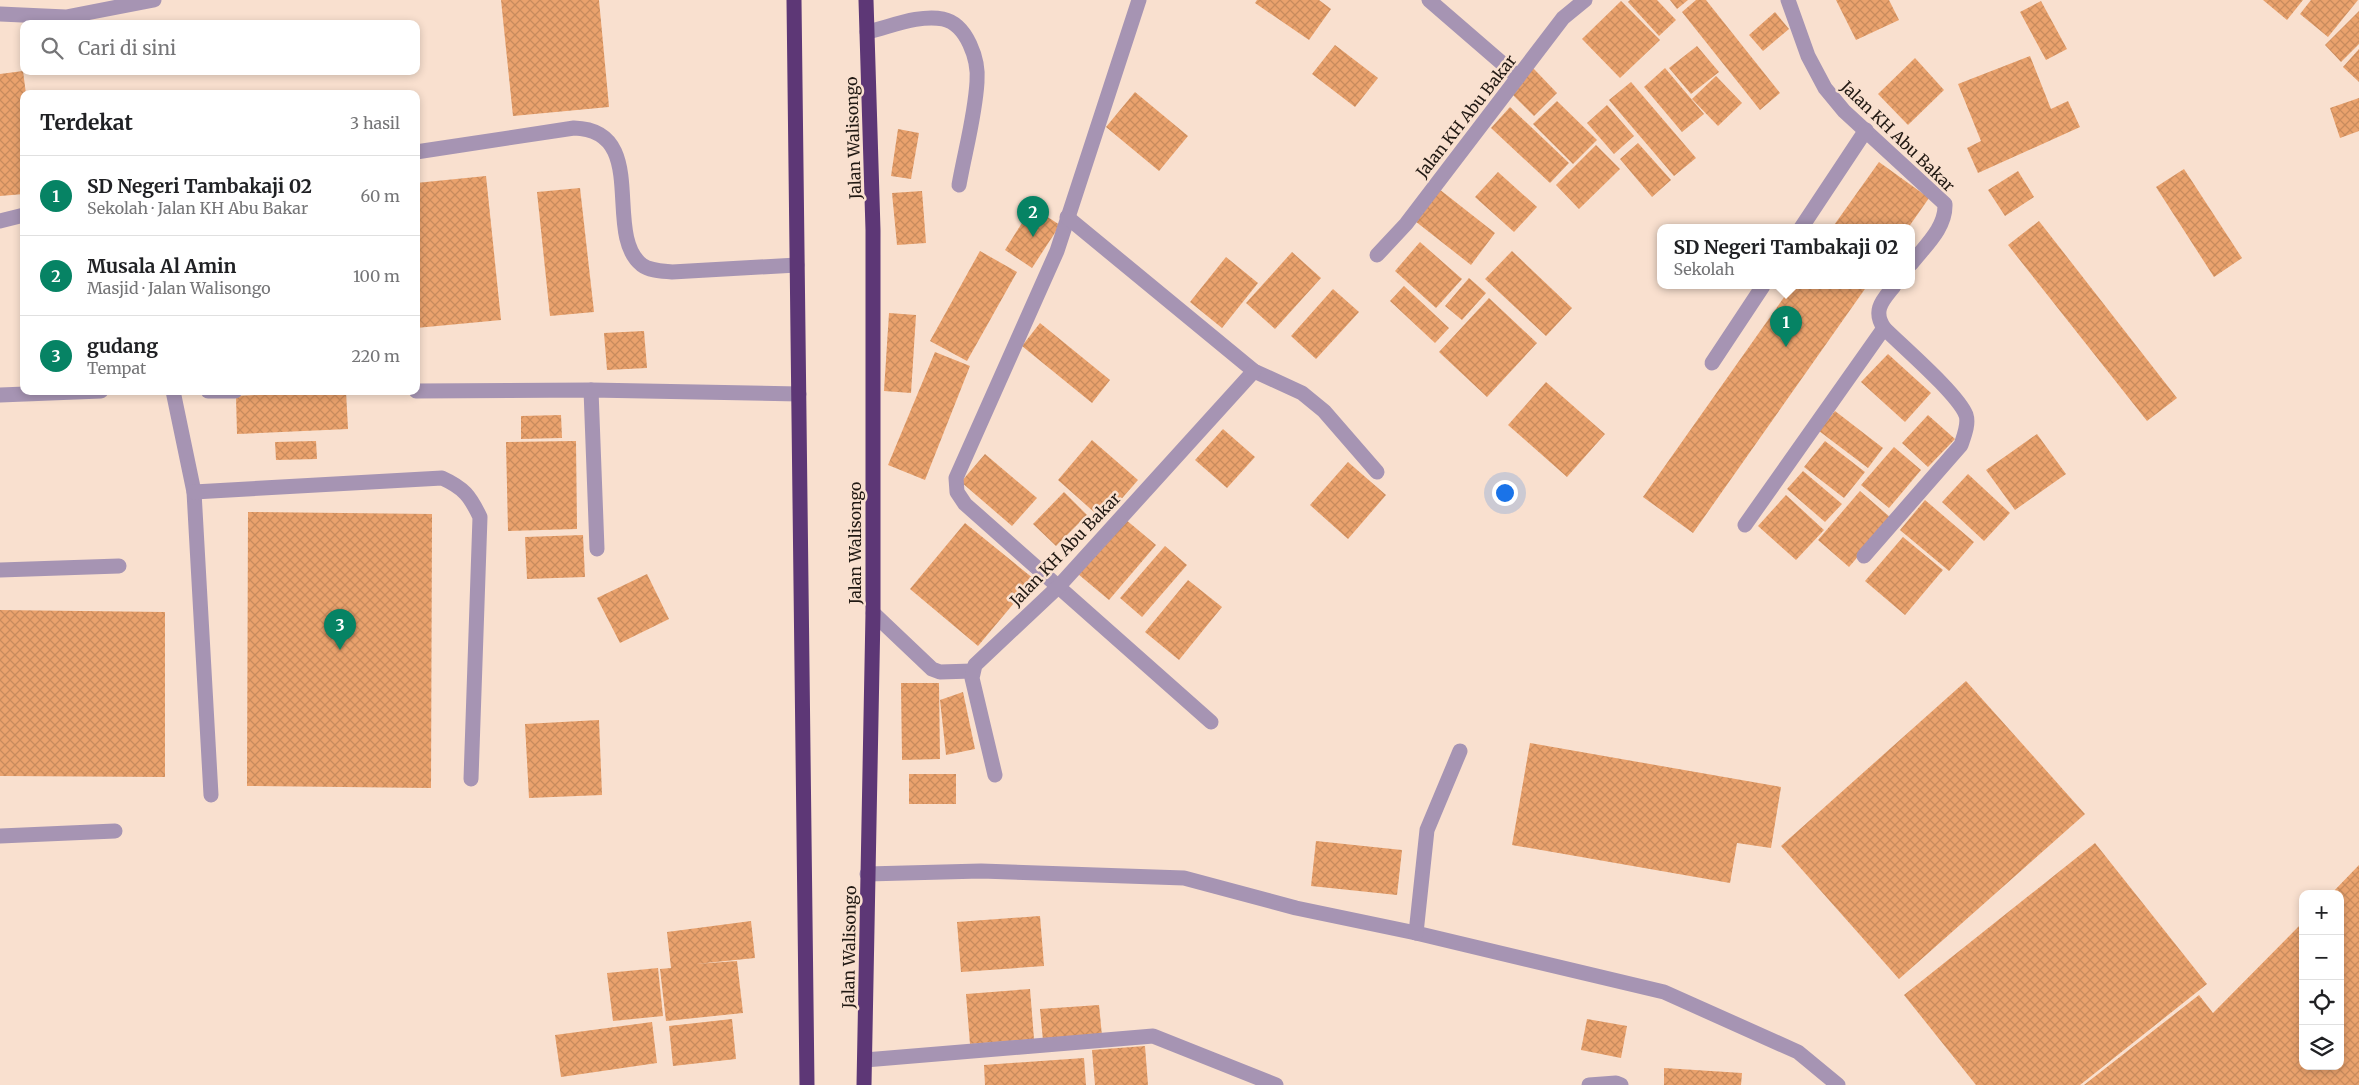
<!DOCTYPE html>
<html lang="id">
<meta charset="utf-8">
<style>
body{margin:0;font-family:Merriweather,serif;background:#f2f2f2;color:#202124}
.controls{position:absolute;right:15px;bottom:15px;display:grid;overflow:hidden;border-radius:10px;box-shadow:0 2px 8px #0003}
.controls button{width:45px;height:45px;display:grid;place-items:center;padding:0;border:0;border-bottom:1px solid #e0e0e0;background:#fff;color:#202124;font:25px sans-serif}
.you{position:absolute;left:1504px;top:492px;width:18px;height:18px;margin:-12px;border:4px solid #fff;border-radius:50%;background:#1a73e8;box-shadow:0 0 0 8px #1a73e833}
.badge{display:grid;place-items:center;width:32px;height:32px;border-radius:50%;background:#068364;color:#fff;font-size:16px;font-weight:700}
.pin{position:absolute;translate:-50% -41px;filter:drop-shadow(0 1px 2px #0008)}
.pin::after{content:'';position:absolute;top:26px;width:18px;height:15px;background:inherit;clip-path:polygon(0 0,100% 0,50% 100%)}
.popup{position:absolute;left:1657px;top:224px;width:258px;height:65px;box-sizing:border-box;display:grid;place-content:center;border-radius:10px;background:#fff;filter:drop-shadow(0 1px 4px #0005);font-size:16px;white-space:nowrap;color:#757577}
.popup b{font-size:19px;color:#202124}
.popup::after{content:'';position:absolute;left:50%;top:100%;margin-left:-10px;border:10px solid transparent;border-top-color:#fff}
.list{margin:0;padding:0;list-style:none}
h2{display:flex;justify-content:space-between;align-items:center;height:65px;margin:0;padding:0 20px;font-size:21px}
h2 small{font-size:16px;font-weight:400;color:#757577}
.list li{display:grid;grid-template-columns:32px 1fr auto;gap:15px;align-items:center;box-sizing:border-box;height:80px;padding:0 20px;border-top:1px solid #e0e0e0}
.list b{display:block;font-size:19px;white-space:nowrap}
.list p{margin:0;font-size:16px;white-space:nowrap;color:#757577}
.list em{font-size:16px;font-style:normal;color:#757577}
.icon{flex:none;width:28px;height:28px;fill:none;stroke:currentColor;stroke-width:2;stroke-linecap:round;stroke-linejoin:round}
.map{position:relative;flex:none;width:2359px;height:1085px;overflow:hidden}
.search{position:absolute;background:#fff;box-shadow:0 2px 8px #0003;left:20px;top:20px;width:400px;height:55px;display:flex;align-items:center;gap:12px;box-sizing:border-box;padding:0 18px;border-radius:10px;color:#757577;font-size:19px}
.panel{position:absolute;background:#fff;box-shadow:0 2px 8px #0003;left:20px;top:90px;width:400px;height:305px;border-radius:10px}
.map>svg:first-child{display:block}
</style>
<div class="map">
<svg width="2359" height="1085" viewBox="0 0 2359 1085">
<defs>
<pattern id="building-cross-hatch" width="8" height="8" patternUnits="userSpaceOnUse" patternTransform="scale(1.25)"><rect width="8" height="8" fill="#eaa26d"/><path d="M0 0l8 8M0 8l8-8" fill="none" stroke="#c88b5d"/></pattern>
</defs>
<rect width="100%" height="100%" fill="#f9e0cf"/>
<g fill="url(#building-cross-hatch)">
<polygon points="501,0 599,0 609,107 513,116"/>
<polygon points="1257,0 1319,0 1331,9 1309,40 1255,3"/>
<polygon points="1630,0 1657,0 1676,20 1659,36 1628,2"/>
<polygon points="1670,0 1688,0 1677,9"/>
<polygon points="1696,0 1706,0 1780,93 1760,110 1682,12"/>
<polygon points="1836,0 1889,0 1899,20 1856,40"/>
<polygon points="2263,0 2303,0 2287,20"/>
<polygon points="2311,0 2358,0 2328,37 2300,14"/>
<polygon points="1621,1 1660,40 1620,78 1582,39"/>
<polygon points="2041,1 2067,49 2046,60 2020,12"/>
<polygon points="2359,11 2359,44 2341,62 2325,45"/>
<polygon points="1775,12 1789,29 1763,51 1749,35"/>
<polygon points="1335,45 1378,78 1355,107 1312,74"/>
<polygon points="1697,46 1719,72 1691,94 1669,68"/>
<polygon points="2359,49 2359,82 2343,67"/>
<polygon points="2030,56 2051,109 2068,101 2080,127 1978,173 1967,148 1981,141 1958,84"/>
<polygon points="1915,58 1944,90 1908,125 1878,94"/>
<polygon points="1533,68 1557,93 1534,116 1509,91"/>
<polygon points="1665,68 1704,114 1682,132 1644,87"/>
<polygon points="23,71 26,94 24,94 24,194 0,196 0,74"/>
<polygon points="1716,76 1742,103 1718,126 1692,99"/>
<polygon points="1631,82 1696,158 1674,176 1609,100"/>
<polygon points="1135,92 1188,136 1159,171 1106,127"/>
<polygon points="2359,98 2359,131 2340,138 2330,108"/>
<polygon points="1557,101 1597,140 1573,164 1533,124"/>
<polygon points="1607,105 1634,136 1614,154 1587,123"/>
<polygon points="1510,107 1569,163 1550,183 1491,128"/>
<polygon points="898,129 919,133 911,179 891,176"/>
<polygon points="1638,143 1671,180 1652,197 1620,159"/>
<polygon points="1596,145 1620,169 1579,209 1556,185"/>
<polygon points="1879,162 1929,198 1908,228 1832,228"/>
<polygon points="2184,169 2242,258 2214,277 2156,187"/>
<polygon points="2018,171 2034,197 2005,216 1988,190"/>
<polygon points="1498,172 1537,207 1514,232 1475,197"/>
<polygon points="486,176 501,320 416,328 416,183"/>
<polygon points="580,188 594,312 550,316 537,192"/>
<polygon points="1439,189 1495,233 1471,265 1415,221"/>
<polygon points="922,191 926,243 897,245 892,193"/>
<polygon points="1032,207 1060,225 1032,268 1005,250"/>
<polygon points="2039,221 2177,398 2147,421 2008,245"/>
<polygon points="1420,242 1462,279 1436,308 1395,271"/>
<polygon points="980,251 1017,272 967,361 930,341"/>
<polygon points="1512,251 1572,308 1546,336 1485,279"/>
<polygon points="1292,252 1321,278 1275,329 1246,303"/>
<polygon points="1226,257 1258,283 1222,328 1190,302"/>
<polygon points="1469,278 1486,293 1462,320 1445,306"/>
<polygon points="1404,286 1449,328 1435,343 1390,301"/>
<polygon points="1792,286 1867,286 1693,533 1643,497"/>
<polygon points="1333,289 1359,312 1316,359 1291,336"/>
<polygon points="1489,298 1537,343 1487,397 1439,352"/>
<polygon points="889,313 916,315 911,393 884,391"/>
<polygon points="1040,323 1110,380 1092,403 1022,346"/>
<polygon points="644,331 647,368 607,370 604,333"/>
<polygon points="935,352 970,366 925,480 888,465"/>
<polygon points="1888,354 1931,393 1905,422 1861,382"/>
<polygon points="1546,382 1605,434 1567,477 1508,425"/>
<polygon points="346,391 348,429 237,434 236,396"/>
<polygon points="1835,411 1883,448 1868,468 1819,431"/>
<polygon points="561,415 562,438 521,439 521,416"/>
<polygon points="1928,415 1955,439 1928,467 1902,443"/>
<polygon points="1223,429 1255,457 1227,488 1195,460"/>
<polygon points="2037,434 2066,474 2015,510 1986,470"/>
<polygon points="1092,440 1138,480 1103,520 1058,480"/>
<polygon points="316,441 317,459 276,460 275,442"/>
<polygon points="576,441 577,529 508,531 506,442"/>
<polygon points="1825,441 1865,472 1844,498 1804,467"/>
<polygon points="1894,447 1921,470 1889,508 1861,485"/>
<polygon points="985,454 1037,498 1012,526 961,482"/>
<polygon points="1348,462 1386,495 1348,539 1310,505"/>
<polygon points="1803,471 1842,504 1825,522 1787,489"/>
<polygon points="1968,474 2010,513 1984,541 1942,502"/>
<polygon points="1860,491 1891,518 1849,567 1818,540"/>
<polygon points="1064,492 1087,515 1056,546 1033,524"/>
<polygon points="1786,495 1824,530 1796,560 1758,526"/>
<polygon points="1925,500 1974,542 1949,571 1900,530"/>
<polygon points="248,512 432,514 431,788 247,786"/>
<polygon points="1125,519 1156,545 1109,600 1078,574"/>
<polygon points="965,523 1034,579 978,646 910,589"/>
<polygon points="583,535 585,577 527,579 525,537"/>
<polygon points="1903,537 1943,570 1905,615 1865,581"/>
<polygon points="1165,546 1187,565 1142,617 1120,598"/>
<polygon points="647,574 669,619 620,643 597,598"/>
<polygon points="1188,580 1222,607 1179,660 1145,632"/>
<polygon points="0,610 165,612 165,777 0,776"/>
<polygon points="1966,681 2085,814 1899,979 1781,846"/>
<polygon points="901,683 939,683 940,759 902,760"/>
<polygon points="963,692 975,749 946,755 940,700"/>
<polygon points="599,720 602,795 529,798 525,724"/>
<polygon points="1530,743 1781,787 1771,848 1737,843 1730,883 1512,845"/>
<rect x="909" y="774" width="47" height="30"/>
<polygon points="1316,841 1402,850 1397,895 1311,886"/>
<polygon points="2095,843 2207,984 2080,1085 1976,1085 1904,995"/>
<polygon points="2359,865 2359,1085 2084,1085 2199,995 2213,1013 2303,922 2303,1066 2340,1066 2340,894 2331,894"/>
<polygon points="1040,916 1044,966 961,972 957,922"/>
<polygon points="751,921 755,958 696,964 737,961 743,1013 666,1021 660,969 671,968 667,932"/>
<polygon points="658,968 663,1016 613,1021 607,973"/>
<polygon points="1030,989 1034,1039 970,1044 966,994"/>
<polygon points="1099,1005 1102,1036 1043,1041 1040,1009"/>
<polygon points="732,1019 736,1059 673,1066 669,1026"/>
<polygon points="1587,1019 1627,1026 1621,1058 1581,1050"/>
<polygon points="652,1022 657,1063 561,1077 555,1035"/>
<polygon points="1145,1046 1148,1085 1095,1085 1092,1050"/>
<polygon points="1084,1058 1086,1085 985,1085 984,1065"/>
<polygon points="1664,1068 1742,1073 1741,1085 1664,1085"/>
</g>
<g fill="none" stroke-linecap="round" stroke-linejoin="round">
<g stroke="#a694b3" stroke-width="15">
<polyline points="0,14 66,17 154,0"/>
<path d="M867,32C890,27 919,14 943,19C967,24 979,60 977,82C975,116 965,151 959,185"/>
<path d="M416,152L574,128C651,130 602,234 642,265C650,271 662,271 672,272L797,265"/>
<polyline points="0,221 24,215"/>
<polyline points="591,390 597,549"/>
<polyline points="173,391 194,492 211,795"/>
<polyline points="208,391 235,391"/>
<polyline points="416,391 591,390 799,394"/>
<polyline points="0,395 101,391"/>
<path d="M194,492L442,478C464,488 470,496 480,517L471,779"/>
<polyline points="0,570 119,566"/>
<polyline points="0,836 115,831"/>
<polyline points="867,874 981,871 1184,878 1296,908 1416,933 1664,992 1798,1052 1838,1085"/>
<polyline points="1416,933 1427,830 1460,751"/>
</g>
<g stroke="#a694b3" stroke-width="15">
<polyline points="1139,0 1057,251 956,478 957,492 965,504 1211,722"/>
<polyline points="1429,0 1518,77"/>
<path d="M1788,0L1808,56L1825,88L1844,111L1945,204C1946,228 1925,246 1911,264"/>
<polyline points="1067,217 1254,371 1302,393 1324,411 1377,472"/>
<polyline points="1801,228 1866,130"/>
<polyline points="1377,255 1406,224 1563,18 1585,0"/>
<polyline points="1712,363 1763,286"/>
<path d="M1745,525L1884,328C1872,310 1883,300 1894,286"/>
<path d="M1864,556L1961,445C1964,436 1969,424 1966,415C1958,394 1902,346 1884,328"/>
<polyline points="873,613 932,669 940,672 972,671"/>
<polyline points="995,775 972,678 975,665 1059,586 1254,371"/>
<polyline points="865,1060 1153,1036 1276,1085"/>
<polyline points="1589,1085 1616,1083 1621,1085"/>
</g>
<g stroke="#5d3776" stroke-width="15">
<polyline points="794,0 807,1085"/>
<polyline points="864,1085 873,613 873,230 866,0"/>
</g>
</g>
<g text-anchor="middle" stroke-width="5" stroke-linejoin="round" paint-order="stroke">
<g font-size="16" fill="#201812" stroke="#f9e0cf">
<text transform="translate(1466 116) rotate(-52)" y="6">Jalan KH Abu Bakar</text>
<text transform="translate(1898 136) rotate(44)" y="6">Jalan KH Abu Bakar</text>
<text transform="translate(853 138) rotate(-92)" y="6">Jalan Walisongo</text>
<text transform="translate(855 543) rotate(-90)" y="6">Jalan Walisongo</text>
<text transform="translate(1065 549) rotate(-46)" y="6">Jalan KH Abu Bakar</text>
<text transform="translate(849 947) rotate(-89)" y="6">Jalan Walisongo</text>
</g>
</g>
</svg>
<div class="controls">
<button>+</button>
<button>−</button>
<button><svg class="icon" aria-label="locate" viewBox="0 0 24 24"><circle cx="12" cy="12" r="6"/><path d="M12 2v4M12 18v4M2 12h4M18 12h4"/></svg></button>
<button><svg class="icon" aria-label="layers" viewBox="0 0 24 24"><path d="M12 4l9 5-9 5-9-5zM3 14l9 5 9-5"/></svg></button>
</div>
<div class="you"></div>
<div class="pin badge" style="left:1786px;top:347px">1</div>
<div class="popup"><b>SD Negeri Tambakaji 02</b>Sekolah</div>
<div class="pin badge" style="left:1033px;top:237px">2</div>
<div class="pin badge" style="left:340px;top:650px">3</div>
<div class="search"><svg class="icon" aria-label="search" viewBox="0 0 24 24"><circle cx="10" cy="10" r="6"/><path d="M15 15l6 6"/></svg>Cari di sini</div>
<section class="panel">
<h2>Terdekat<small>3 hasil</small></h2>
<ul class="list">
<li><span class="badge">1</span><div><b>SD Negeri Tambakaji 02</b><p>Sekolah · Jalan KH Abu Bakar</p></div><em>60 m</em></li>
<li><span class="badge">2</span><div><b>Musala Al Amin</b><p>Masjid · Jalan Walisongo</p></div><em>100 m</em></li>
<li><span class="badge">3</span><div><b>gudang</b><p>Tempat</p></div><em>220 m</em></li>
</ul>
</section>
</div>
